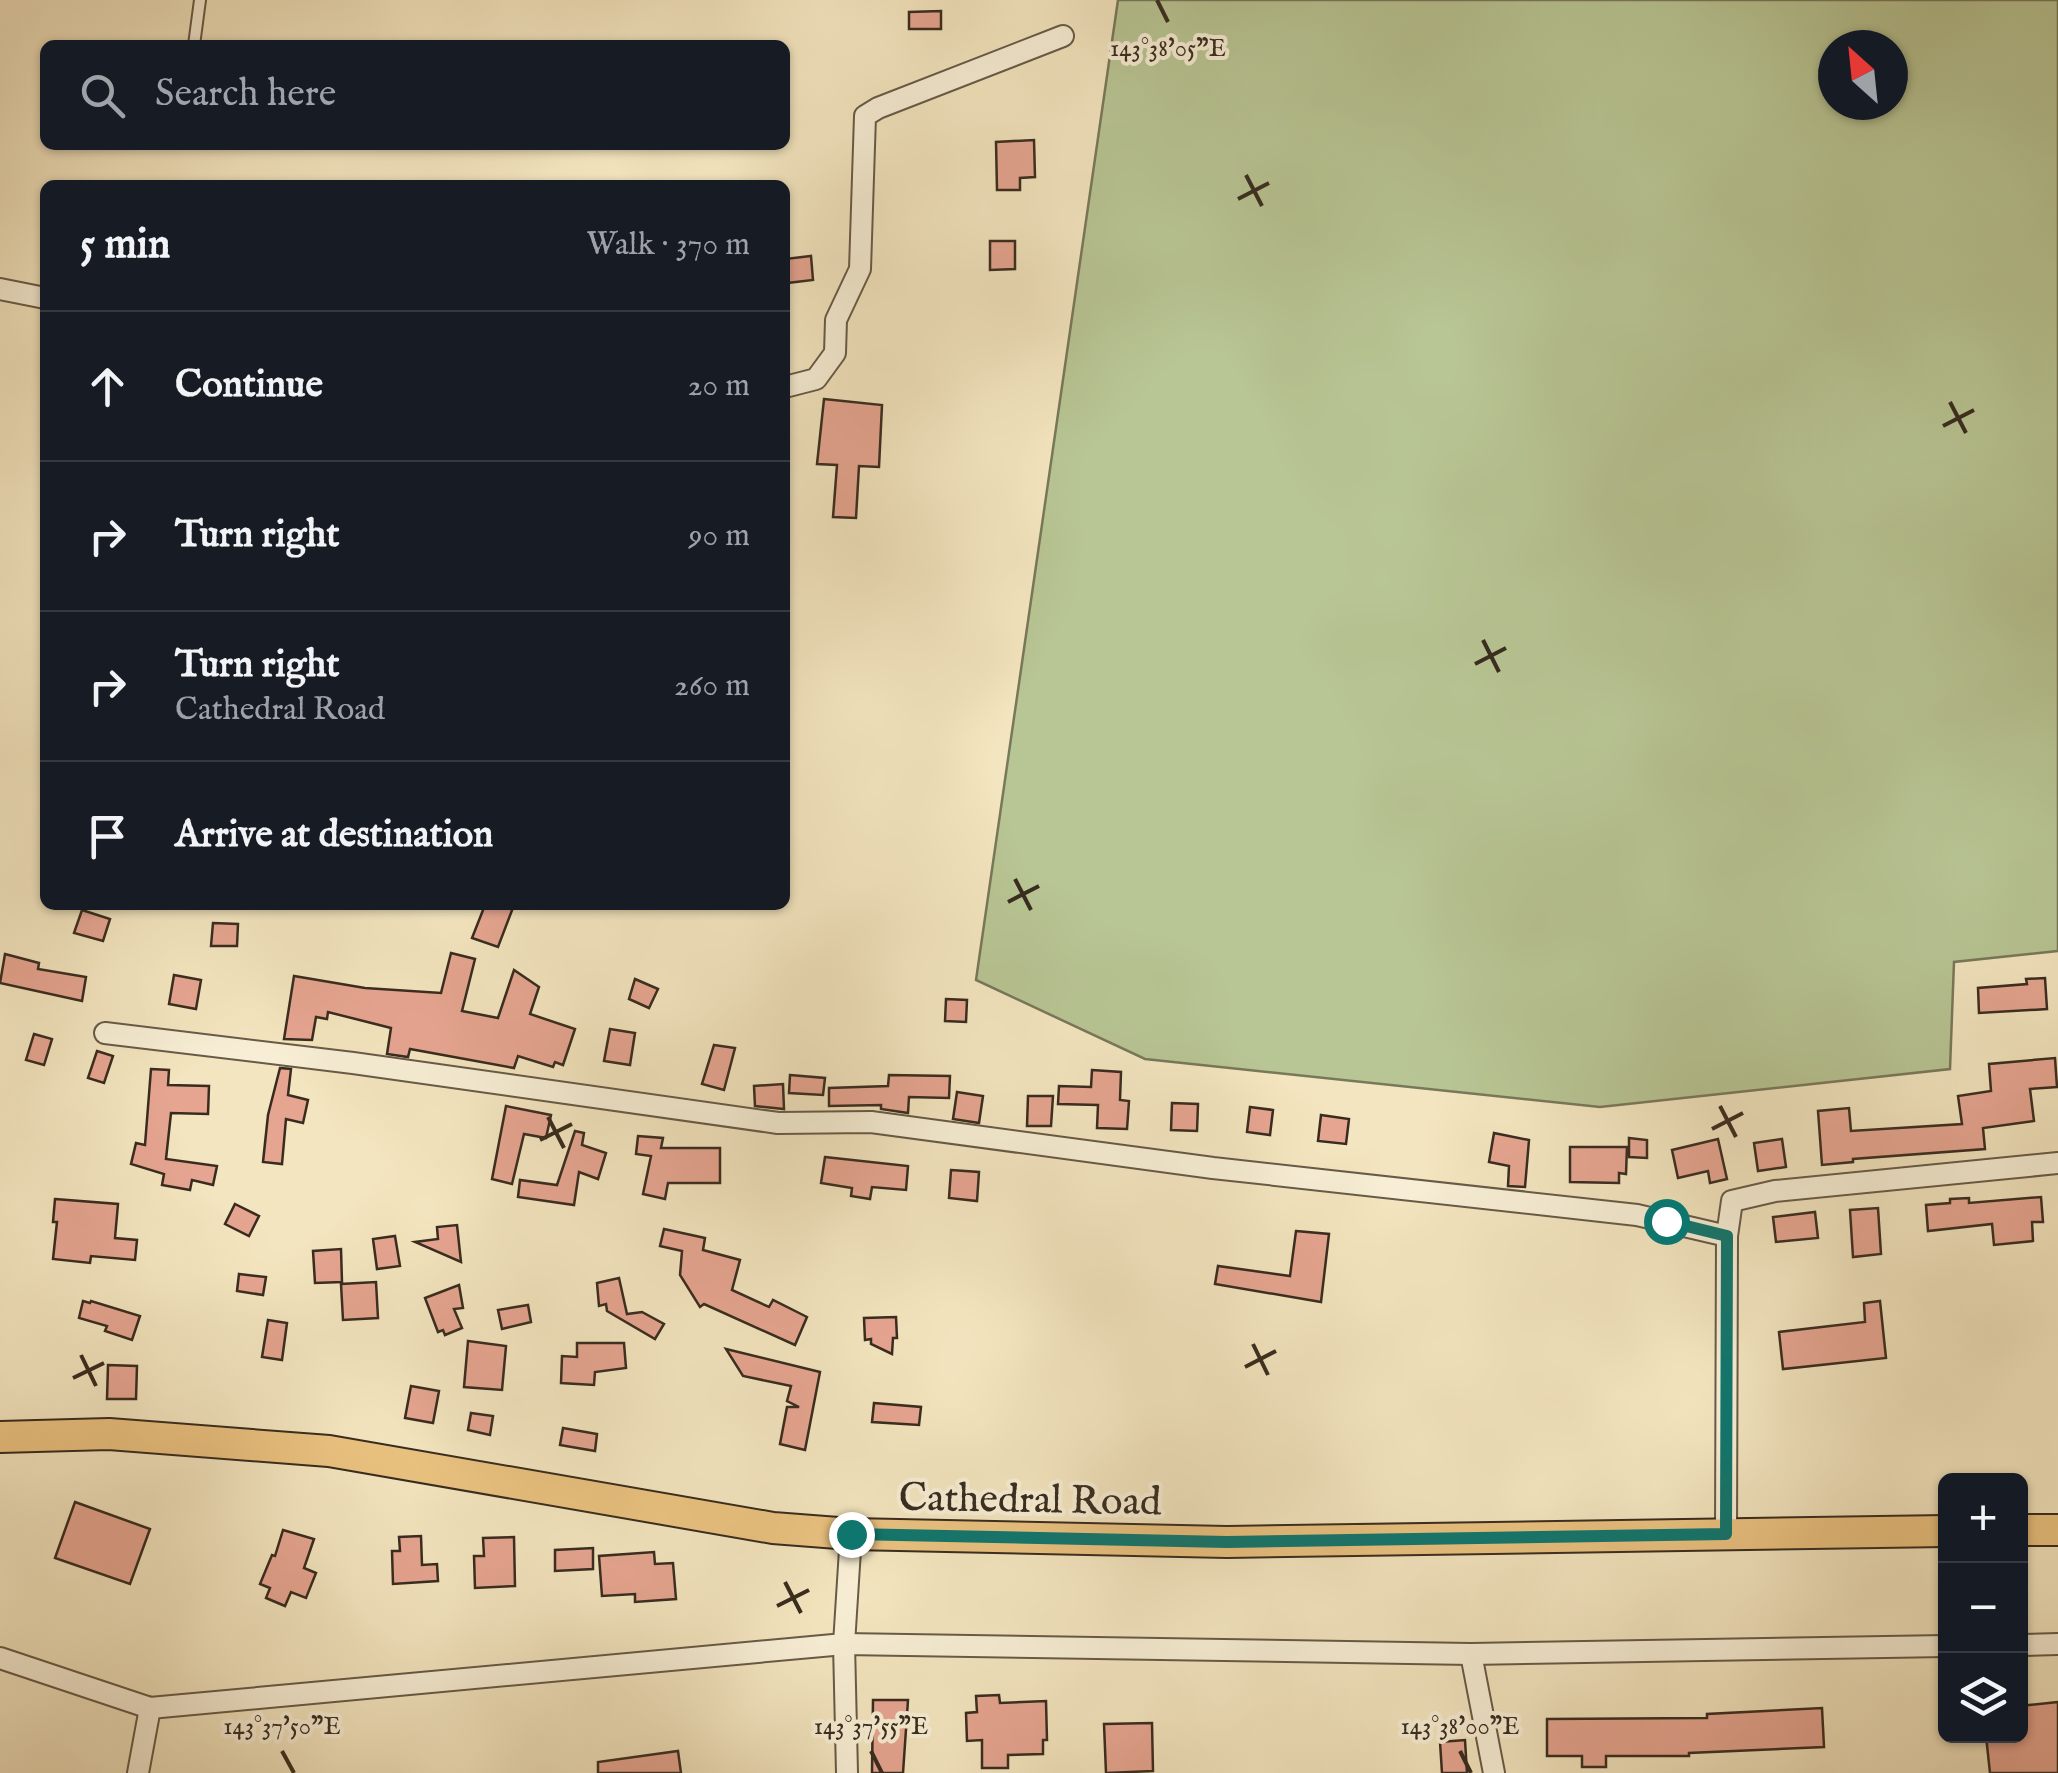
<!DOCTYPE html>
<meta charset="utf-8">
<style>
body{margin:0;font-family:"IM FELL English",serif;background:#20242c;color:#f1f3f6}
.controls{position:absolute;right:30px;bottom:30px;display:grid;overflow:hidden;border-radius:15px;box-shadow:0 2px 8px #0004}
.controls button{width:90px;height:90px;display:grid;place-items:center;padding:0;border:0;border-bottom:2px solid #363941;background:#171b24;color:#f1f3f6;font:50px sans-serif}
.compass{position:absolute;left:1818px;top:30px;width:90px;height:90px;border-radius:50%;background:#171b24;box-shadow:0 2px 8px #0004;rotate:333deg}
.stop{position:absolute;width:30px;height:30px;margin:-22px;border:8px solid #0f766e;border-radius:50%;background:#fff}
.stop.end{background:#0f766e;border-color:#fff;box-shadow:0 2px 10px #0008}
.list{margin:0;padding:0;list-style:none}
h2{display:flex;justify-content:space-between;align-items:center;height:130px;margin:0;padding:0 40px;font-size:42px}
h2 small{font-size:32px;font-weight:400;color:#9ea1a6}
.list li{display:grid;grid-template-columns:65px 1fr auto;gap:30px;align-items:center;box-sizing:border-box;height:150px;padding:0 40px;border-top:2px solid #363941}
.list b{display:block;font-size:38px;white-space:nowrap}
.list p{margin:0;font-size:32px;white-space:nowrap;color:#9ea1a6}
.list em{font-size:32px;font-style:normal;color:#9ea1a6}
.icon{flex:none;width:55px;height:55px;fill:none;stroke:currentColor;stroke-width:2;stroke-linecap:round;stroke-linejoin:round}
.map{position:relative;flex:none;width:2058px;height:1773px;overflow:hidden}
.search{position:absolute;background:#171b24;box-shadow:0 2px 8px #0004;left:40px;top:40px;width:750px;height:110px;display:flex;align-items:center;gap:25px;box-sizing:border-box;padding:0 35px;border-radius:15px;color:#9ea1a6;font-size:38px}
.panel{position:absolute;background:#171b24;box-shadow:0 2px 8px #0004;left:40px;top:180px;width:750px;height:730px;border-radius:15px}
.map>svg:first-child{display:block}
</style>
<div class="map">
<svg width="2058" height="1773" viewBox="0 0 2058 1773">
<rect width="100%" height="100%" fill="#f3e5bf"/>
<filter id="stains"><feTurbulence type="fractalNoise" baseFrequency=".002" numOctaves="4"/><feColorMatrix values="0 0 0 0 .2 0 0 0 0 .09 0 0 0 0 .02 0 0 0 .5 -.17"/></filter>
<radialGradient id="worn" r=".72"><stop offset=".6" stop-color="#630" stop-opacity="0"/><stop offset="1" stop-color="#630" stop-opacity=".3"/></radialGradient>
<path fill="#b8c594" stroke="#78785a" stroke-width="2.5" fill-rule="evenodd" d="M1118,0H2058V951L1954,962L1950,1069L1600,1107L1145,1059L976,980ZM1833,45H1893V105H1833Z"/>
<g fill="#e6a591" stroke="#382c1f" stroke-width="2.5">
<polygon points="941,11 941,29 909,29 909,12"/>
<polygon points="1034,140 1035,177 1020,178 1020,190 997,190 996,142"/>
<polygon points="990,241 1015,241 1015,269 990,270"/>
<polygon points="811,256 813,280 787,283 785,259"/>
<polygon points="824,399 882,405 879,467 859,466 856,518 833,517 837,465 817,464"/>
<polygon points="485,905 514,905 498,947 472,938"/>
<polygon points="82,910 110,919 103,941 74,933"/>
<polygon points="213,923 238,924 237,946 211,946"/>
<polygon points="451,953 475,959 462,1011 498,1018 514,970 539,987 530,1014 575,1029 563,1065 555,1062 553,1067 518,1056 514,1068 410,1049 408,1057 387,1054 391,1028 328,1012 327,1019 316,1017 312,1040 284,1039 294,976 365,988 441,993"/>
<polygon points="5,954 39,963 38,969 86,977 82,1001 0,983"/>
<polygon points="174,975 201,980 196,1009 169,1004"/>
<polygon points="2045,978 2047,1009 1979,1013 1978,988 2027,984 2026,979"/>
<polygon points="635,979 658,989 649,1008 629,999"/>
<polygon points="946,999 967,1000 966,1022 945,1021"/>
<polygon points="610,1029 635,1033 630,1065 604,1061"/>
<polygon points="34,1034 52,1039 44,1065 26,1060"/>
<polygon points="714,1045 735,1048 724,1090 702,1084"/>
<polygon points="97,1051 113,1056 104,1083 88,1078"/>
<polygon points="2055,1058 2057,1087 2030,1089 2034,1121 1983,1128 1985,1149 1853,1159 1853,1162 1822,1165 1818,1111 1849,1108 1851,1131 1962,1124 1958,1096 1991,1091 1989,1064"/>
<polygon points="280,1068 291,1069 288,1095 308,1100 303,1123 286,1119 282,1164 263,1162 268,1115"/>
<polygon points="151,1069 169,1070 168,1085 209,1086 208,1114 171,1113 166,1159 217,1166 213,1185 192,1180 190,1190 162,1185 164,1174 131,1164 136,1143 145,1145"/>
<polygon points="1092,1070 1121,1072 1120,1100 1129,1101 1127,1129 1097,1128 1098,1105 1058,1104 1059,1086 1091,1087"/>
<polygon points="790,1075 825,1078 823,1095 789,1093"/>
<polygon points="889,1075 950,1076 949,1098 909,1097 908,1113 881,1109 881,1105 829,1106 829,1088 888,1086"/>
<polygon points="783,1084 784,1109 755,1106 754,1086"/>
<polygon points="957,1092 983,1096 979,1123 953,1119"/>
<polygon points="1028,1096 1053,1096 1051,1126 1027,1126"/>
<polygon points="1172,1103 1198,1104 1197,1131 1171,1130"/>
<polygon points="506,1106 551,1115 546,1138 524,1134 512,1184 492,1179"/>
<polygon points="1250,1107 1273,1110 1270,1135 1247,1132"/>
<polygon points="1321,1115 1349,1119 1346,1144 1318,1141"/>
<polygon points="575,1131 584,1133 582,1145 606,1153 598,1179 579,1172 574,1205 518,1197 520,1180 557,1185"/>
<polygon points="1494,1133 1529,1140 1525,1187 1508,1186 1509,1166 1489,1162"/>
<polygon points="638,1136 663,1138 661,1148 720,1148 720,1183 668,1183 665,1199 643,1194 651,1156 636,1154"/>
<polygon points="1629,1138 1647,1140 1647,1158 1629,1157"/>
<polygon points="1718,1139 1727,1179 1710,1183 1708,1171 1678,1178 1672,1150"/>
<polygon points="1782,1139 1786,1167 1758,1171 1754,1143"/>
<polygon points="1570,1147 1627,1147 1626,1174 1619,1173 1619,1183 1570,1182"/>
<polygon points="825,1157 908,1166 906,1190 872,1187 870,1199 851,1196 852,1188 821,1183"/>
<polygon points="951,1170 979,1172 977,1201 949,1198"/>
<polygon points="2041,1197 2043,1222 2032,1222 2033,1241 1994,1245 1992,1224 1928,1231 1926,1205 1950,1203 1950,1199 1969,1198 1969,1203"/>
<polygon points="55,1199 118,1204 115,1238 137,1240 135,1260 91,1256 90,1263 53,1259 57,1222 53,1222"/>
<polygon points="235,1204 259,1216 249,1236 225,1224"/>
<polygon points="1878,1208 1881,1254 1853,1257 1850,1210"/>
<polygon points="1815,1212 1818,1238 1776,1242 1773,1217"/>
<polygon points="457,1225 461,1262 415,1242 438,1239 437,1227"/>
<polygon points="664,1229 705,1238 703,1250 740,1260 732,1290 769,1307 773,1300 807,1317 795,1345 704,1304 700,1307 680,1275 682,1251 660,1246"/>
<polygon points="1296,1231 1329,1234 1321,1302 1215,1284 1218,1266 1290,1276"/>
<polygon points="395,1236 400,1266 377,1269 373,1239"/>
<polygon points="341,1249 342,1282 315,1283 313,1251"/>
<polygon points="239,1274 266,1277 263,1295 237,1291"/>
<polygon points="619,1278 627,1314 642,1312 664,1324 655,1339 607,1311 606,1304 599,1306 597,1283"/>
<polygon points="376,1282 378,1318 343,1320 341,1284"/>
<polygon points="459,1285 463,1308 454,1309 462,1328 445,1335 443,1330 438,1332 425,1298"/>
<polygon points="83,1301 90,1303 91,1301 140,1316 132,1340 105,1331 107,1326 79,1318"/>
<polygon points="1880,1301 1886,1358 1783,1369 1779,1332 1865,1322 1864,1303"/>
<polygon points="528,1305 531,1322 502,1329 498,1310"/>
<polygon points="896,1317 897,1338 893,1338 892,1354 871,1344 871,1339 865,1340 864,1318"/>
<polygon points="268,1320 287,1323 282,1360 262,1357"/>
<polygon points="468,1341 506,1346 502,1390 464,1387"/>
<polygon points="577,1343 624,1343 626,1368 595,1372 594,1385 561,1383 562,1356 577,1357"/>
<polygon points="726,1349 820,1372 805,1450 780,1444 787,1407 799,1407 787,1401 791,1386 743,1376"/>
<polygon points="108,1365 137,1366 136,1399 107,1399"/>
<polygon points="411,1386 439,1391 433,1423 405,1418"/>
<polygon points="874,1403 921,1407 919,1425 872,1422"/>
<polygon points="471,1413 493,1416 490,1435 468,1430"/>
<polygon points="563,1428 597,1434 595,1451 560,1445"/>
<polygon points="75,1502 150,1529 130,1584 55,1558"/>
<polygon points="283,1530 314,1539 304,1568 316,1573 306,1598 291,1592 285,1606 266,1598 270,1588 260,1584 272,1555 275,1556"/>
<polygon points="421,1536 422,1565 437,1564 438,1581 393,1584 392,1551 400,1551 399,1537"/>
<polygon points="514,1537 515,1586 475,1588 474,1556 484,1556 483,1538"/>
<polygon points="593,1548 593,1569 555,1571 555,1550"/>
<polygon points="654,1552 655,1564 673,1563 676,1599 635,1602 635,1594 602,1596 599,1556"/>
<polygon points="999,1695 1000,1703 1046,1701 1047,1740 1043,1740 1043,1754 1008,1755 1008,1768 982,1768 982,1740 967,1741 966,1713 977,1712 976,1696"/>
<polygon points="873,1700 908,1700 903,1773 872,1773"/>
<polygon points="2058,1702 2058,1773 1990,1773 1986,1736 2020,1736 2020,1706"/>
<polygon points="1822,1708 1824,1747 1689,1753 1689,1756 1606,1756 1606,1767 1582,1767 1582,1756 1547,1756 1547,1719 1707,1718 1707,1714"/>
<polygon points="1152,1723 1153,1771 1106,1773 1104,1724"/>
<polygon points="1465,1740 1467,1773 1442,1773 1440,1742"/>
<polygon points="678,1751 681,1773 598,1773 598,1762"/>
</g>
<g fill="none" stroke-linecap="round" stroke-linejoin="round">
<g stroke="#675a47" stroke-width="14">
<polyline id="service" points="194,45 200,0"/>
</g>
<g stroke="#675a47" stroke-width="24">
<g id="minor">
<polyline points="0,289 45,298"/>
<polyline points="785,387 816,379 835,353 836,320 860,269 865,116 878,108 1063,36"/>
<polyline points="105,1033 353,1063 778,1123 871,1122 1213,1168 1637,1215 1727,1236 1726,1535"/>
<polyline points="1727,1236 1732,1201 1775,1191 2058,1163"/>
<polyline points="2020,1645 2058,1644"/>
<polyline points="1471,1654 1494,1773"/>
<polyline points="0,1658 150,1708 844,1644 1471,1654 1946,1646"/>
<polyline points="138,1773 150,1708"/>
<polyline points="847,1773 844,1644 851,1534"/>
</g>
</g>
<g stroke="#382c1f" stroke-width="34">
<g id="primary">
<polyline points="0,1437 109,1434 329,1451 773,1528 851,1534 1227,1542 1946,1531"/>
<polyline points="2020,1530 2058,1530"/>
</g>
</g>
<use href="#service" stroke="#f7eed5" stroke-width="10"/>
<use href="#minor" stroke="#f7eed5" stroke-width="20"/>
<use href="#primary" stroke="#eac280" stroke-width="30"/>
</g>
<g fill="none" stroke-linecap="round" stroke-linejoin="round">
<polyline stroke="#0f766e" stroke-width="12" points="851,1534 1227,1542 1726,1534 1727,1236 1666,1221"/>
</g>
<path fill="none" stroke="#382c1f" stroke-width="4" d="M1157,0L1168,22M1246,175L1262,206M1238,199L1269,183M1950,402L1966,433M1943,426L1974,410M1483,640L1499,672M1475,664L1506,648M1015,879L1031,910M1008,902L1039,886M1720,1106L1736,1137M548,1117L564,1148M1712,1129L1743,1113M540,1140L572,1124M1253,1344L1268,1375M81,1355L96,1386M1245,1367L1276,1351M73,1378L104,1363M785,1582L801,1613M777,1606L809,1590M282,1751L294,1773M871,1751L882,1773M1460,1751L1471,1773"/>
<g text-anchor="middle" stroke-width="8" stroke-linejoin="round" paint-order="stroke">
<g font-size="40" fill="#382c1f" stroke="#f7eed5">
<text transform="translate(1030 1498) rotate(1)" y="14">Cathedral Road</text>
</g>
</g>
<g font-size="25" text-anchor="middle" fill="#382c1f" stroke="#f7eed5" stroke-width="8" stroke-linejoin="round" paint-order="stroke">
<text x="1168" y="56">143°38'05"E</text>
<text x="282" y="1734">143°37'50"E</text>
<text x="871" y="1734">143°37'55"E</text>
<text x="1460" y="1734">143°38'00"E</text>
</g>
<rect width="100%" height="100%" filter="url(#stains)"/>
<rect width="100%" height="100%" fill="url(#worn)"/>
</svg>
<div class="controls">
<button>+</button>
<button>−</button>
<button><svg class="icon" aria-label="layers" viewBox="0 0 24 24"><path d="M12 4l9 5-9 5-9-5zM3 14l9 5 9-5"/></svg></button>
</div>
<svg class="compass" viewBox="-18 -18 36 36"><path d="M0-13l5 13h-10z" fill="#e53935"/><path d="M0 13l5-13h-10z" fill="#9ea1a6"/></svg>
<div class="stop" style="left:1666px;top:1221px"></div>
<div class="stop end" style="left:851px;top:1534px"></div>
<div class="search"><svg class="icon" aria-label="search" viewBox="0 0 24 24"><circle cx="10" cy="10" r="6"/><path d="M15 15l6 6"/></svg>Search here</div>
<section class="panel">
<h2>5 min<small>Walk · 370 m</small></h2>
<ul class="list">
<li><svg class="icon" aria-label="ahead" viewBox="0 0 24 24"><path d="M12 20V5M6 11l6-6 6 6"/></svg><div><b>Continue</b></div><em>20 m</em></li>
<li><svg class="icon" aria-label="right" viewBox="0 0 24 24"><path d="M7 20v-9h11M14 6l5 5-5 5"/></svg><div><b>Turn right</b></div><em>90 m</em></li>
<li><svg class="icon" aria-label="right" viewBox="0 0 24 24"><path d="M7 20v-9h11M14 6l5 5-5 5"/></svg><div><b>Turn right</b><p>Cathedral Road</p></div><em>260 m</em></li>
<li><svg class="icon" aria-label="arrive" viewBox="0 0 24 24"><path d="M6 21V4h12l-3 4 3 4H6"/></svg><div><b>Arrive at destination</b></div></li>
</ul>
</section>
</div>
